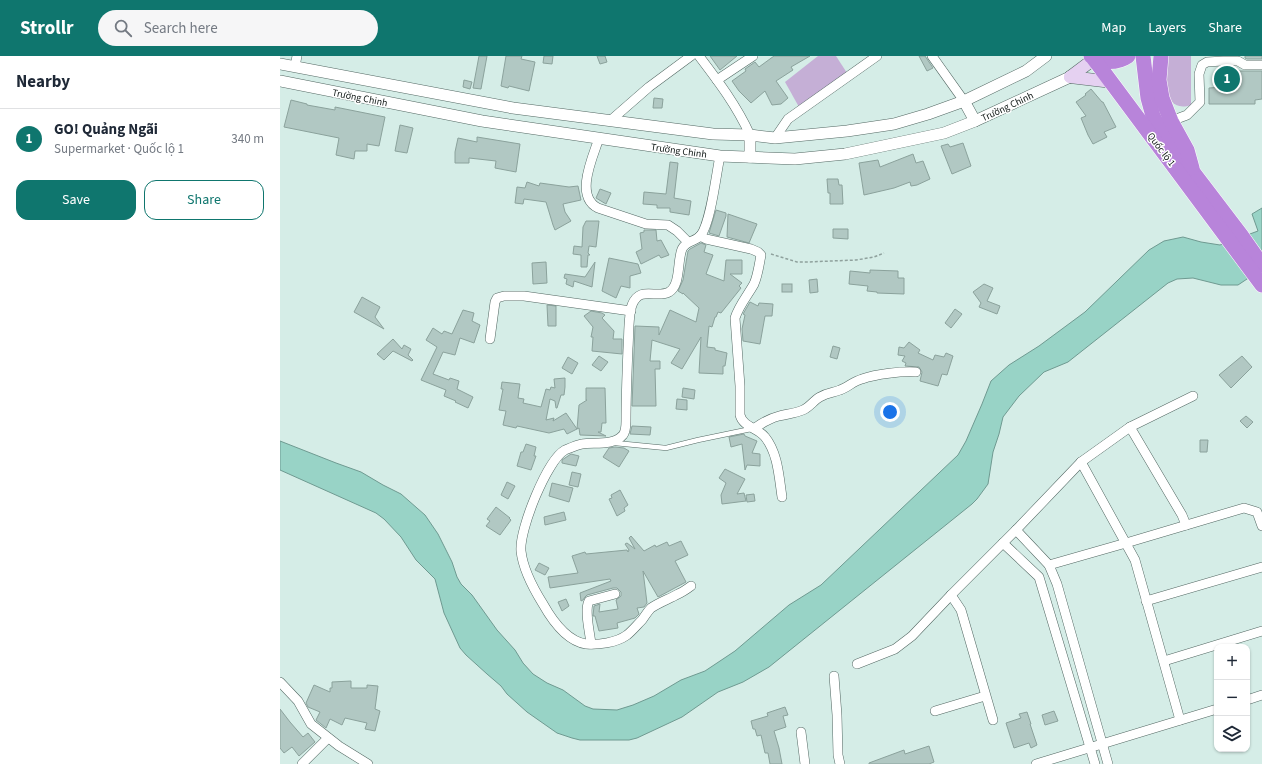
<!DOCTYPE html>
<meta charset="utf-8">
<style>
body{margin:0;font-family:"Source Sans 3",sans-serif;background:#f6f6f7;color:#1f2937}
.controls{position:absolute;right:12px;bottom:12px;display:grid;overflow:hidden;border-radius:8px;box-shadow:0 1px 3px #0004}
.controls button{width:36px;height:36px;display:grid;place-items:center;padding:0;border:0;border-bottom:1px solid #e0e1e3;background:#fff;color:#1f2937;font:20px sans-serif}
.you{position:absolute;left:610px;top:356px;width:14px;height:14px;margin:-10px;border:3px solid #fff;border-radius:50%;background:#1a73e8;box-shadow:0 0 0 6px #1a73e833}
.badge{display:grid;place-items:center;width:26px;height:26px;border-radius:50%;background:#0f766e;color:#fff;font-size:13px;font-weight:700}
.pin{position:absolute;translate:-50% -50%;border:2px solid #fff;box-shadow:0 1px 4px #0006}
.list{margin:0;padding:0;list-style:none}
h2{display:flex;justify-content:space-between;align-items:center;height:52px;margin:0;padding:0 16px;font-size:17px}
h2 small{font-size:13px;font-weight:400;color:#747a83}
.list li{display:grid;grid-template-columns:26px 1fr auto;gap:12px;align-items:center;box-sizing:border-box;height:60px;padding:0 16px;border-top:1px solid #e0e1e3}
.list b{display:block;font-size:15px;white-space:nowrap}
.list p{margin:0;font-size:13px;white-space:nowrap;color:#747a83}
.list em{font-size:13px;font-style:normal;color:#747a83}
.actions{display:flex;gap:8px;padding:12px 16px}
.actions a{flex:1;padding:9px 0;border:1px solid #0f766e;border-radius:12px;text-align:center;font-size:14px;color:#0f766e}
.actions .main{background:#0f766e;color:#fff}
.icon{flex:none;width:22px;height:22px;fill:none;stroke:currentColor;stroke-width:2;stroke-linecap:round;stroke-linejoin:round}
.map{position:relative;flex:none;width:982px;height:708px;overflow:hidden}
header{display:flex;align-items:center;gap:24px;box-sizing:border-box;height:56px;padding:0 20px;background:#0f766e;color:#fff}
header strong{font-size:19px}
nav{display:flex;gap:22px;margin-inline-start:auto;font-size:14px}
.search{width:280px;height:36px;background:#f6f6f7;display:flex;align-items:center;gap:10px;box-sizing:border-box;padding:0 14px;border-radius:22px;color:#747a83;font-size:15px}
main{display:flex}
aside{flex:1;background:#fff}
.map>svg:first-child{display:block}
</style>
<header>
<strong>Strollr</strong>
<div class="search"><svg class="icon" aria-label="search" viewBox="0 0 24 24"><circle cx="10" cy="10" r="6"/><path d="M15 15l6 6"/></svg>Search here</div>
<nav><a>Map</a><a>Layers</a><a>Share</a></nav>
</header>
<main>
<aside>
<h2>Nearby<small></small></h2>
<ul class="list">
<li><span class="badge">1</span><div><b>GO! Quảng Ngãi</b><p>Supermarket · Quốc lộ 1</p></div><em>340 m</em></li>
</ul>
<div class="actions"><a class="main">Save</a><a>Share</a></div>
</aside>
<div class="map">
<svg width="982" height="708" viewBox="0 0 982 708">
<rect width="100%" height="100%" fill="#d5ede7"/>
<g fill="#c5afd6">
<polygon points="538,0 556,0 567,17 519,51 505,26"/>
<path d="M888,0H911V49C882,59 884,17 888,0Z"/>
</g>
<polygon fill="#98d3c6" stroke="#6f9a91" points="982,152 982,213 958,229 941,229 913,222 897,223 888,227 788,306 764,316 739,340 723,361 719,378 713,396 708,428 697,443 692,448 489,611 463,626 438,636 402,661 357,682 349,684 300,684 292,682 277,677 247,656 227,638 221,630 207,618 186,599 180,592 164,557 155,523 136,504 121,481 104,463 96,457 0,414 0,385 56,407 81,416 103,429 121,438 145,459 158,478 172,506 177,521 181,528 192,539 217,574 235,594 243,607 253,618 267,627 283,634 305,650 313,653 337,654 353,649 374,640 401,624 425,615 455,595 509,549 541,529 678,399 686,385 702,348 711,325 729,309 759,290 805,256 869,194 884,185 903,181 921,186 940,189 978,175 972,158"/>
<g fill="#b1c8c3" stroke="#8ba29c">
<polygon points="199,0 207,0 201,33 193,32"/>
<polygon points="226,0 242,0 241,3 255,6 249,35 229,30 228,32 221,30"/>
<polygon points="264,0 273,0 272,8 263,7"/>
<polygon points="317,0 325,0 327,6 320,8"/>
<polygon points="430,0 457,0 440,14"/>
<polygon points="494,0 530,0 511,11 513,14 496,25 508,42 501,48 492,49 485,35 471,47 459,35 452,25 466,15 465,13 475,6 479,11"/>
<polygon points="639,0 645,0 653,12 647,15"/>
<polygon points="965,0 982,0 982,3 967,3 965,2"/>
<polygon points="944,15 982,15 982,43 975,44 975,48 929,48 929,32 944,31"/>
<polygon points="184,24 192,26 190,33 183,31"/>
<polygon points="811,33 822,46 823,46 836,71 824,76 827,81 813,88 808,79 801,62 806,60 796,46 806,39 805,38"/>
<polygon points="374,42 383,43 382,52 373,52"/>
<polygon points="11,44 27,48 27,49 55,54 55,51 105,61 99,90 87,88 87,95 75,95 74,103 56,99 59,82 4,71"/>
<polygon points="120,69 133,72 127,97 115,95"/>
<polygon points="197,81 240,88 236,116 215,112 216,105 189,102 189,107 175,107 175,96 178,82 197,86"/>
<polygon points="683,87 691,110 672,118 661,90 668,88 670,91"/>
<polygon points="633,98 636,107 643,105 650,123 637,129 631,130 630,126 614,132 584,139 579,107 598,104 600,111"/>
<polygon points="390,106 398,107 394,142 411,145 409,159 390,156 390,152 377,152 377,149 363,148 364,136 386,138"/>
<polygon points="547,123 558,123 559,129 562,129 563,148 550,148 550,137 548,137"/>
<polygon points="247,126 259,130 260,127 289,131 298,130 301,144 283,148 285,156 291,165 275,174 273,169 266,146 244,143 243,148 235,147 237,131 245,132"/>
<polygon points="320,133 331,137 326,148 316,142"/>
<polygon points="436,154 446,157 446,160 439,180 429,177"/>
<polygon points="448,158 477,168 469,187 447,181"/>
<polygon points="306,165 319,165 316,191 309,190 308,197 310,199 308,199 307,211 301,211 301,199 293,198 294,190 302,191 303,171"/>
<polygon points="553,173 568,173 568,183 553,182"/>
<polygon points="364,174 376,174 377,185 381,184 389,199 381,202 379,199 361,208 356,196 362,193 360,177 364,176"/>
<polygon points="421,187 426,189 424,196 433,199 426,218 444,225 446,204 462,204 462,218 450,218 462,227 459,230 461,232 441,257 438,256 436,261 435,261 432,271 429,270 427,291 435,292 435,294 447,297 445,310 443,310 443,318 419,317 421,281 402,313 391,307 400,293 372,284 370,305 380,305 380,313 375,313 376,350 352,350 355,270 379,271 379,279 390,254 416,266 419,252 403,237 403,238 398,235 403,224 408,195 410,193"/>
<polygon points="329,202 358,208 361,217 350,220 350,232 341,230 336,242 322,235"/>
<polygon points="266,206 267,227 253,228 252,207"/>
<polygon points="315,206 312,231 294,225 293,231 286,228 287,223 284,222 285,218 305,221"/>
<polygon points="590,214 618,215 618,222 624,222 624,238 597,237 597,236 587,235 588,230 569,228 570,215 590,217"/>
<polygon points="537,223 538,236 530,237 529,224"/>
<rect x="502" y="228" width="10" height="8"/>
<polygon points="704,228 713,232 707,245 720,250 717,258 699,251 701,247 693,236"/>
<polygon points="82,241 100,251 95,261 104,273 74,256"/>
<polygon points="470,246 478,250 479,247 493,248 492,260 485,260 480,288 463,285 462,273 465,259 463,258"/>
<polygon points="267,249 276,250 276,270 268,270"/>
<polygon points="675,253 682,258 671,272 665,267"/>
<polygon points="183,254 194,257 192,265 200,269 194,287 180,282 175,299 163,296 153,318 169,324 170,322 179,325 177,333 193,341 188,352 175,346 176,345 164,340 166,334 141,324 157,291 146,284 153,272 162,278 164,275 172,278"/>
<polygon points="311,255 322,257 325,259 322,262 334,275 333,283 342,283 342,298 312,295 313,281 311,281 313,271 304,260"/>
<polygon points="113,283 122,293 124,289 131,293 128,299 133,304 132,305 113,295 104,304 97,298"/>
<polygon points="629,286 640,294 638,297 653,304 655,299 664,301 666,297 673,300 667,319 662,318 658,330 640,325 642,316 639,311 625,310 626,307 622,305 625,300 618,299 619,291 624,292"/>
<polygon points="553,290 560,292 557,303 550,301"/>
<polygon points="319,300 328,306 321,315 312,309"/>
<polygon points="962,300 972,311 951,332 939,319"/>
<polygon points="288,301 298,307 292,318 282,312"/>
<polygon points="285,322 285,331 284,339 281,339 277,352 276,352 275,345 270,343 266,364 274,362 273,365 286,357 297,373 299,349 307,344 306,344 306,332 325,332 326,367 322,367 321,376 318,376 326,380 300,379 299,372 287,378 284,373 269,377 237,370 236,372 223,369 226,355 219,354 223,333 221,333 222,326 240,328 238,342 244,343 243,347 261,351 266,333 270,334 271,331 275,332 274,323"/>
<polygon points="403,332 415,334 414,343 402,341"/>
<polygon points="397,343 407,344 407,354 396,353"/>
<polygon points="966,360 973,366 967,372 960,365"/>
<polygon points="352,370 371,371 370,379 350,378"/>
<polygon points="464,378 465,380 477,385 472,397 480,398 480,410 467,409 465,414 462,388 451,391 449,381"/>
<polygon points="920,384 928,384 927,396 920,396"/>
<polygon points="246,388 256,391 254,400 256,400 251,414 237,410 241,396 243,396"/>
<polygon points="335,391 344,392 349,395 339,411 323,401 329,392"/>
<polygon points="291,398 299,400 296,410 282,407 282,404"/>
<polygon points="445,413 465,423 457,438 464,437 466,445 442,448 441,439 446,427 439,422"/>
<polygon points="292,416 301,418 298,431 289,429"/>
<polygon points="227,426 235,430 228,443 221,439"/>
<polygon points="272,427 293,432 289,446 269,440"/>
<polygon points="340,434 348,449 344,452 345,455 337,460 329,443 332,442 331,439"/>
<polygon points="474,438 475,445 467,446 466,439"/>
<polygon points="216,451 230,462 229,462 231,464 220,479 206,470 210,465 207,463"/>
<polygon points="284,456 286,464 265,469 264,461"/>
<polygon points="351,480 364,495 375,489 376,491 387,486 389,490 401,485 408,499 395,505 406,526 378,541 363,515 367,547 364,551 357,552 359,558 355,562 337,567 338,572 319,575 315,560 313,560 314,550 320,548 319,556 338,553 336,544 341,540 341,536 337,532 333,532 307,539 305,541 303,544 301,545 300,537 331,525 330,523 270,532 268,521 298,517 292,500 305,496 306,498 347,494 348,496 349,494 345,488 347,487 355,493 349,482"/>
<polygon points="259,507 269,512 265,519 255,514"/>
<polygon points="286,543 289,550 282,555 278,546"/>
<polygon points="71,625 71,632 87,632 87,629 98,630 95,653 100,655 95,675 85,673 87,667 65,662 62,669 50,663 46,672 36,664 40,656 28,651 26,647 34,629 50,636 50,632 52,632 52,626"/>
<polygon points="505,651 508,659 503,660 506,671 494,675 499,692 502,708 490,708 488,697 485,697 481,679 477,680 475,673 473,673 471,665 488,660 487,657"/>
<polygon points="0,653 10,666 23,681 28,677 35,686 19,700 12,691 4,697 0,692"/>
<polygon points="774,655 778,665 765,669 762,659"/>
<polygon points="747,656 751,668 750,668 757,689 751,692 749,687 734,692 726,667 741,662 739,658"/>
<polygon points="649,690 654,706 649,708 589,708 589,707 624,694 625,698"/>
</g>
<g fill="none" stroke-linecap="round" stroke-linejoin="round">
<g stroke="#536863" stroke-width="5.5">
<polyline id="service" points="335,387 386,392 418,384 471,373"/>
</g>
<g stroke="#536863" stroke-width="10">
<g id="minor">
<path d="M419,0C438,25 457,50 470,79"/>
<polyline points="652,0 684,45"/>
<polyline points="15,10 17,0"/>
<polyline points="437,24 473,0"/>
<polyline points="330,65 369,31 411,0"/>
<polyline points="891,65 907,59 920,46 919,18 922,9 927,6 943,5 958,5 965,9 982,9"/>
<path d="M319,82C313,101 294,140 318,152L366,168L388,169L397,175L408,186"/>
<polyline points="495,82 508,63 597,0"/>
<path d="M420,180L426,183L471,193L478,196L481,199C479,209 478,219 474,228C468,239 459,249 455,262L460,330V359C463,371 478,372 485,381C498,397 499,421 502,441"/>
<polyline points="210,283 215,246 217,242 224,240 244,240 351,255"/>
<polyline points="850,371 902,459 906,469"/>
<path d="M475,372C482,367 491,362 499,360C507,358 516,357 523,354C530,351 534,344 540,341C548,336 553,337 560,334C568,331 574,325 582,323C596,318 622,315 636,316"/>
<polyline points="801,406 855,504 900,664"/>
<polyline points="736,474 769,509 777,528 828,708"/>
<polyline points="723,487 759,521 815,708"/>
<polyline points="769,509 846,487 964,452 977,456 982,470"/>
<path d="M411,530C407,533 403,536 398,538C389,543 380,546 371,552C367,556 365,560 362,564C357,569 352,575 347,579C336,587 318,589 306,588C286,585 272,564 263,548C253,532 243,514 241,495C239,474 267,404 285,394C290,392 297,389 302,388C314,386 334,390 343,379C346,375 346,369 346,365C346,340 347,316 348,292C349,281 348,260 352,249C360,229 376,243 389,236C401,229 397,205 402,193C406,184 416,186 421,179C431,165 436,119 440,100"/>
<polyline points="671,539 681,554 713,664"/>
<polyline points="866,545 982,511"/>
<path d="M311,588C310,577 304,554 309,545L335,538"/>
<polyline points="884,605 982,575"/>
<polyline points="577,608 615,593 632,580 671,539 736,474 801,406 850,371 913,340"/>
<polyline points="554,620 557,659 558,699 560,708"/>
<polyline points="0,626 18,645 31,668 59,690 88,708"/>
<polyline points="967,644 982,639"/>
<polyline points="655,655 705,640"/>
<polyline points="521,676 525,708"/>
<polyline points="22,708 48,682"/>
<polyline points="756,708 937,653"/>
</g>
</g>
<g stroke="#536863" stroke-width="12">
<g id="tertiary">
<polyline points="0,8 233,52 433,78 470,79 495,82 567,75 614,68 648,58 684,45 746,15 766,0"/>
<polyline points="0,25 202,65 440,100 515,103 565,98 664,77 695,65 790,21"/>
<polyline points="684,45 695,65"/>
<polyline points="470,79 470,101"/>
</g>
</g>
<g stroke="#536863" stroke-width="13">
<g id="secondary">
<polyline points="790,21 832,26"/>
<polyline points="790,21 814,3"/>
</g>
</g>
<g stroke="#fff" stroke-width="16">
<g id="trunk">
<path d="M811,0C820,8 838,7 848,0"/>
<polyline points="863,0 868,42 873,60 878,70 897,99 913,116 961,179 982,209"/>
<polyline points="881,0 879,24 882,42 891,65 907,94 912,112"/>
<polyline points="814,3 982,229"/>
</g>
</g>
<polyline stroke="#8fa19d" stroke-width="1.5" stroke-dasharray="3 2" stroke-linecap="butt" points="491,198 517,206 527,206 576,204 594,201 604,197"/>
<use href="#service" stroke="#fff" stroke-width="4.5"/>
<use href="#minor" stroke="#fff" stroke-width="9"/>
<use href="#tertiary" stroke="#fff" stroke-width="11"/>
<use href="#secondary" stroke="#e5d1f1" stroke-width="12"/>
<use href="#trunk" stroke="#b884da" stroke-width="15"/>
</g>
<g text-anchor="middle" stroke-width="3" stroke-linejoin="round" paint-order="stroke">
<g font-size="10" fill="#0e1614" stroke="#fff">
<text transform="translate(80 41) rotate(11)" y="4">Trường Chinh</text>
<text transform="translate(727 50) rotate(-25)" y="4">Trường Chinh</text>
<text transform="translate(882 93) rotate(53)" y="4">Quốc lộ 1</text>
<text transform="translate(399 94) rotate(8)" y="4">Trường Chinh</text>
</g>
</g>
</svg>
<div class="controls">
<button>+</button>
<button>−</button>
<button><svg class="icon" aria-label="layers" viewBox="0 0 24 24"><path d="M12 4l9 5-9 5-9-5zM3 14l9 5 9-5"/></svg></button>
</div>
<div class="you"></div>
<div class="pin badge" style="left:947px;top:23px">1</div>
</div>
</main>
